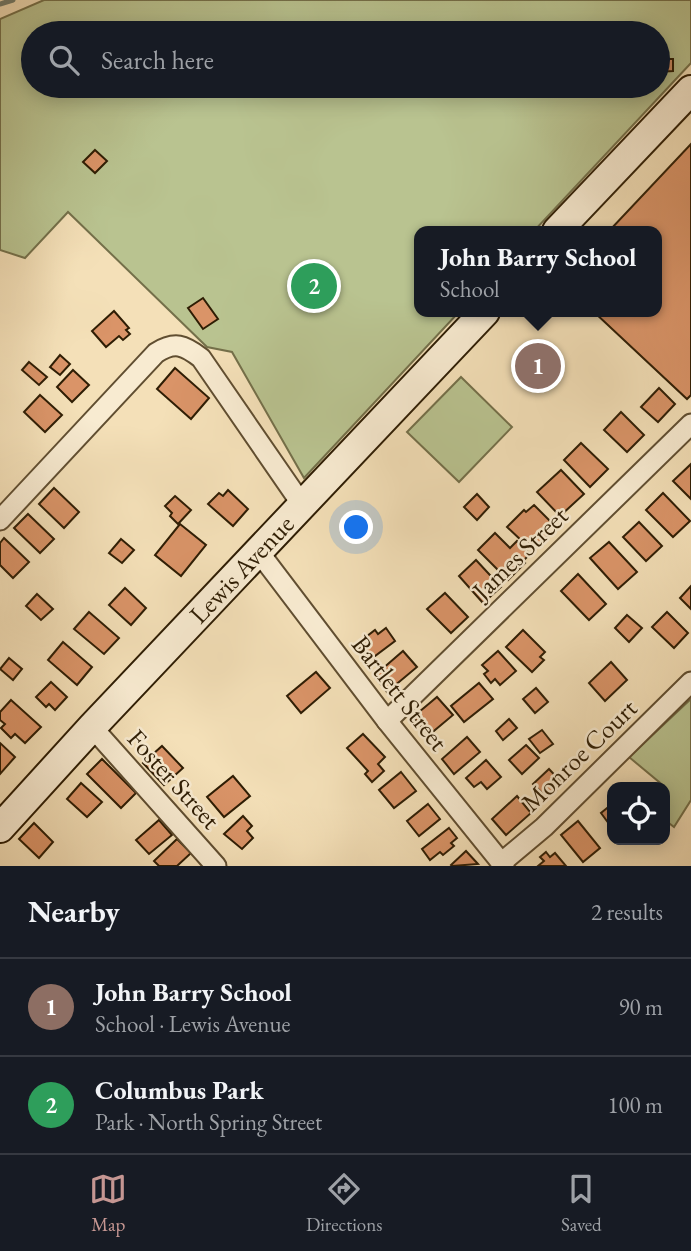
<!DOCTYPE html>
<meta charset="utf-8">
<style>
body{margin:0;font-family:"EB Garamond",serif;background:#242831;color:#f1f3f6}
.controls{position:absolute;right:21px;bottom:21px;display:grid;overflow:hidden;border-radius:14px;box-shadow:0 4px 18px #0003}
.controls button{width:63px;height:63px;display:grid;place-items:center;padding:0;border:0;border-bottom:2px solid #363941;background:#171b24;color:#f1f3f6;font:35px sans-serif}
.you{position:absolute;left:357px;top:528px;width:24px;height:24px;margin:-18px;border:5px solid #fff;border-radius:50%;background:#1a73e8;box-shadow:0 0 0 10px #1a73e833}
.badge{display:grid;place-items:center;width:46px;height:46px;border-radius:50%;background:#c59692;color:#fff;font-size:23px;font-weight:700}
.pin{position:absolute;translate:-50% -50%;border:4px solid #fff;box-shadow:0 2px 7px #0006}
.popup{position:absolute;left:414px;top:226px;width:248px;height:91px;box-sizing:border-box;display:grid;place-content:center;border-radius:14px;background:#171b24;filter:drop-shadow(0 2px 5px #0005);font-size:23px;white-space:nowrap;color:#9ea1a6}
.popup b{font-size:26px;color:#f1f3f6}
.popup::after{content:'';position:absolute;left:50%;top:100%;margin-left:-14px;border:14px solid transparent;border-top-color:#171b24}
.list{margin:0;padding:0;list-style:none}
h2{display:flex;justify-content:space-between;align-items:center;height:91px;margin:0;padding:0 28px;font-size:30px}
h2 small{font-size:23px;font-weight:400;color:#9ea1a6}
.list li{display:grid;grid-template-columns:46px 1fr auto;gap:21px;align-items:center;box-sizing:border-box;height:98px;padding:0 28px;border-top:2px solid #363941}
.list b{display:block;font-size:26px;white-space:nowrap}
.list p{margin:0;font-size:23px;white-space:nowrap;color:#9ea1a6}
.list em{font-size:23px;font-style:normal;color:#9ea1a6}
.icon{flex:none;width:38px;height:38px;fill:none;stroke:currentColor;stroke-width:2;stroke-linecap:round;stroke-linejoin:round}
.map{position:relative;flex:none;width:691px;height:866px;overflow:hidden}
.search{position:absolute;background:#171b24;box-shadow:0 4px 18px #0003;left:21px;right:21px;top:21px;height:77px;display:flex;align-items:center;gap:18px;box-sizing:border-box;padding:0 24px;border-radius:38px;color:#9ea1a6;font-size:26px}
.sheet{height:287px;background:#171b24}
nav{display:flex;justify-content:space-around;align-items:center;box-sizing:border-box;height:98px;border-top:2px solid #363941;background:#171b24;font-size:19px;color:#9ea1a6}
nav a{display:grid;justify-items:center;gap:4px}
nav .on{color:#c59692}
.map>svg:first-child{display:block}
</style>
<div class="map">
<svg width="691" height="866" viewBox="0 0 691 866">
<rect width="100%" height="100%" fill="#f4e0b8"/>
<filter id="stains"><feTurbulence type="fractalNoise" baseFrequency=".00286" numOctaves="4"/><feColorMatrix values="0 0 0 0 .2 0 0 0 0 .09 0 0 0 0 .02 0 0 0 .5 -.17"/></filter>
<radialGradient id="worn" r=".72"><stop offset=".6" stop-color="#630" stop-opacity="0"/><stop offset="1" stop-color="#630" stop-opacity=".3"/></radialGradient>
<g fill="#b9c390" stroke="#74704a" stroke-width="2" fill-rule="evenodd">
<path d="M44,0H691V63L534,231H419V312H459L304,478L232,352L207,347L68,212L25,258L0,250V19ZM33,33H658V86H33Z"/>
<polygon points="461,377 512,427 459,482 407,432"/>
<polygon points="691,699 691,800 674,827 665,820 668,793 665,787 629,757"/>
</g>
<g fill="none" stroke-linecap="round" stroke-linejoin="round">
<polyline stroke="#717c6e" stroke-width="5" points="0,4 13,0"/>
</g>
<g fill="#da9468" stroke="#2e1d04" stroke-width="2">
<polygon points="658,59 673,59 673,71 658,72"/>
<polygon points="691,144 691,395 687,399 594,312 657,312 657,231 609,231"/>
<polygon points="95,150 107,161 95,173 83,162"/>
<polygon points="203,298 218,319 203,329 188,308"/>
<polygon points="114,311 129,328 126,330 130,334 123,340 119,336 106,347 92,331"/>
<polygon points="60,355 70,364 60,375 50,367"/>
<polygon points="29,362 47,377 39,385 22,370"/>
<polygon points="175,368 209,398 191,419 157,389"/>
<polygon points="73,370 89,385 72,402 57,387"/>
<polygon points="659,388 675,404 658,422 641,407"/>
<polygon points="40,395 62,415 45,432 24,412"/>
<polygon points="621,412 644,435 627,452 604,430"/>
<polygon points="581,443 608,469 590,487 564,460"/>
<polygon points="691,464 691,499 673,481"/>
<polygon points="561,470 584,494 560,516 537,492"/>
<polygon points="54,488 79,512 64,528 39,504"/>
<polygon points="228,490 248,509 233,526 208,504 219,493 223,496"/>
<polygon points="663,493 690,521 673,537 646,510"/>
<polygon points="477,494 489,507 477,520 464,507"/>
<polygon points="175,496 191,510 178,524 170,516 172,513 165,506"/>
<polygon points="534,505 553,524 546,531 549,535 534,549 524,539 522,541 507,527 524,510 526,512"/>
<polygon points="28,514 54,539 40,553 14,528"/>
<polygon points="639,522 662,546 646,561 623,537"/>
<polygon points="180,524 206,545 181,576 155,555"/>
<polygon points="495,533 510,548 517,541 530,554 523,561 525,563 508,580 478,550"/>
<polygon points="4,538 29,562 13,578 0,565 0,543"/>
<polygon points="121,539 134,550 122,563 109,553"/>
<polygon points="609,542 637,572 618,589 590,558"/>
<polygon points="476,560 501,587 483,603 459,576"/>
<polygon points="578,574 606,604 589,620 561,591"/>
<polygon points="691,586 691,609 680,598"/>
<polygon points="125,588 146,608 131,625 109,605"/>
<polygon points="445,593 468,617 451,633 427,609"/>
<polygon points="37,594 53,609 41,620 26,606"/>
<polygon points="89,612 119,638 104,654 74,629"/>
<polygon points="667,612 688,633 674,648 652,627"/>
<polygon points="627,615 642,628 629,642 615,628"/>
<polygon points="386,628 395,641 367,662 358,650 365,644 362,640 375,630 378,634"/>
<polygon points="523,630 545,652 540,657 544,660 532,672 506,647"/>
<polygon points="63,642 92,667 77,685 48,660"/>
<polygon points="403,651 417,667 387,692 374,676"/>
<polygon points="498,651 516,671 500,685 495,679 491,683 484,674 488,671 482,665"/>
<polygon points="9,658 22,669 13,680 0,669"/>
<polygon points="611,662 627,680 605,701 589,683"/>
<polygon points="316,672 330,688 301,713 287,696"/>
<polygon points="51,682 67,697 55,710 49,704 46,707 36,697"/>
<polygon points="479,683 493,699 464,722 451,706"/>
<polygon points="536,688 548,702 535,713 523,699"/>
<polygon points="437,697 453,715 429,735 413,717"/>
<polygon points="11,700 41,727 25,743 15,734 11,738 1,728 5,724 0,720 0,712"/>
<polygon points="509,719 517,728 503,740 496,731"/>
<polygon points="542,730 553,744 540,753 529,739"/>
<polygon points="363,734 385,757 378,764 384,771 372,782 365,774 368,771 347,748"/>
<polygon points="467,737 480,752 454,774 442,759"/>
<polygon points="0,743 15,757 0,774"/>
<polygon points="526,745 539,758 522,774 509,760"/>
<polygon points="162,746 183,768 164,785 143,763"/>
<polygon points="102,759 136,793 121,808 87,774"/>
<polygon points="486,760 501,777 487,789 481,782 474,787 466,778"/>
<polygon points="549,769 563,784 547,798 533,784"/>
<polygon points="401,772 416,791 394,808 379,790"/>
<polygon points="233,776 250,796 224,817 207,797"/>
<polygon points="81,783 102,802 87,817 67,799"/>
<polygon points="517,796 531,813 506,835 492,819"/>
<polygon points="428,804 440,819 419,836 407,821"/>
<polygon points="612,804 612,828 601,813"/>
<polygon points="243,816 252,826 247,831 253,838 242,849 224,834"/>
<polygon points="159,820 172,835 149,854 136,840"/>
<polygon points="578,821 600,848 583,862 561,835"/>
<polygon points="34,823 53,842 39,858 19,839"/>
<polygon points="449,828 457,838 451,843 454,846 443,855 440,852 430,860 422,849"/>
<polygon points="177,839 191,853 177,866 159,866 154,861"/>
<polygon points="466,851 478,864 452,866 451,865"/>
<polygon points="546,852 550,857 555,853 566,866 538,866 544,861 540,857"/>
</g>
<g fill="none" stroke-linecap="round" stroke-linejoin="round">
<g stroke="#604e31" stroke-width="23">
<g id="minor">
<path d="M0,520L156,353C175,341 184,345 201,358L303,506"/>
<polyline points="258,551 387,721 504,866"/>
<polyline points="387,721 691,424"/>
<polyline points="92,727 216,866"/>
<polyline points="501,863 544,827 691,682"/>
</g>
</g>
<g stroke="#2e1d04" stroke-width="32">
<g id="secondary">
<polyline points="557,231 691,90"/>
<path id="s1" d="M0,828L92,727L485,312"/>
</g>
</g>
<use href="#minor" stroke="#f8ebd1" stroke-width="19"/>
<use href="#secondary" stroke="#f8ebd1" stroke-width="28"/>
</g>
<g text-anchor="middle" stroke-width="5" stroke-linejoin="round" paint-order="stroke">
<g font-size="26" fill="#2e1d04" stroke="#f8ebd1">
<text transform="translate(520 553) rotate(-44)" y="9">James Street</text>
<text dy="9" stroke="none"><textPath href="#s1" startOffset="354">Lewis Avenue</textPath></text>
<text transform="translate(400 693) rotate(52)" y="9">Bartlett Street</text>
<text transform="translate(579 755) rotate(-44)" y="9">Monroe Court</text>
<text transform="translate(174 779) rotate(48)" y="9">Foster Street</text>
</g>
</g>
<rect width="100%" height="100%" filter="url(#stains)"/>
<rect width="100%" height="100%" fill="url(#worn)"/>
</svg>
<div class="controls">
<button><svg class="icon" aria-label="locate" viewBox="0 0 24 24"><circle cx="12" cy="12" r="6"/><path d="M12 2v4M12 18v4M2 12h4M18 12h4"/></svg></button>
</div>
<div class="you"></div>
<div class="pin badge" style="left:538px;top:366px;background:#8d6e63">1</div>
<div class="popup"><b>John Barry School</b>School</div>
<div class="pin badge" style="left:314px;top:286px;background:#2e9e5b">2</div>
<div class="search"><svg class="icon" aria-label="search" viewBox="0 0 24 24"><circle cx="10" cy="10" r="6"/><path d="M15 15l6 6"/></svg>Search here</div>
</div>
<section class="sheet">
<h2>Nearby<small>2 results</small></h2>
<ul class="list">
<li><span class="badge" style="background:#8d6e63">1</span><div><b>John Barry School</b><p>School · Lewis Avenue</p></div><em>90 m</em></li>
<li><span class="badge" style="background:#2e9e5b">2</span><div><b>Columbus Park</b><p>Park · North Spring Street</p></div><em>100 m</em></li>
</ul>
</section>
<nav>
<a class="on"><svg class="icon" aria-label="map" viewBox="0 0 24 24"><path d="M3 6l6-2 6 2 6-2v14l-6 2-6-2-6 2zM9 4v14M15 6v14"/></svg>Map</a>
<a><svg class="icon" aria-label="directions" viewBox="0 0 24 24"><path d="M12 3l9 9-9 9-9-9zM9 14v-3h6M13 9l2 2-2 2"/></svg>Directions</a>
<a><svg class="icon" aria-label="saved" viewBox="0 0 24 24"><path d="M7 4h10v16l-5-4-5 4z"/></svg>Saved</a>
</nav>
